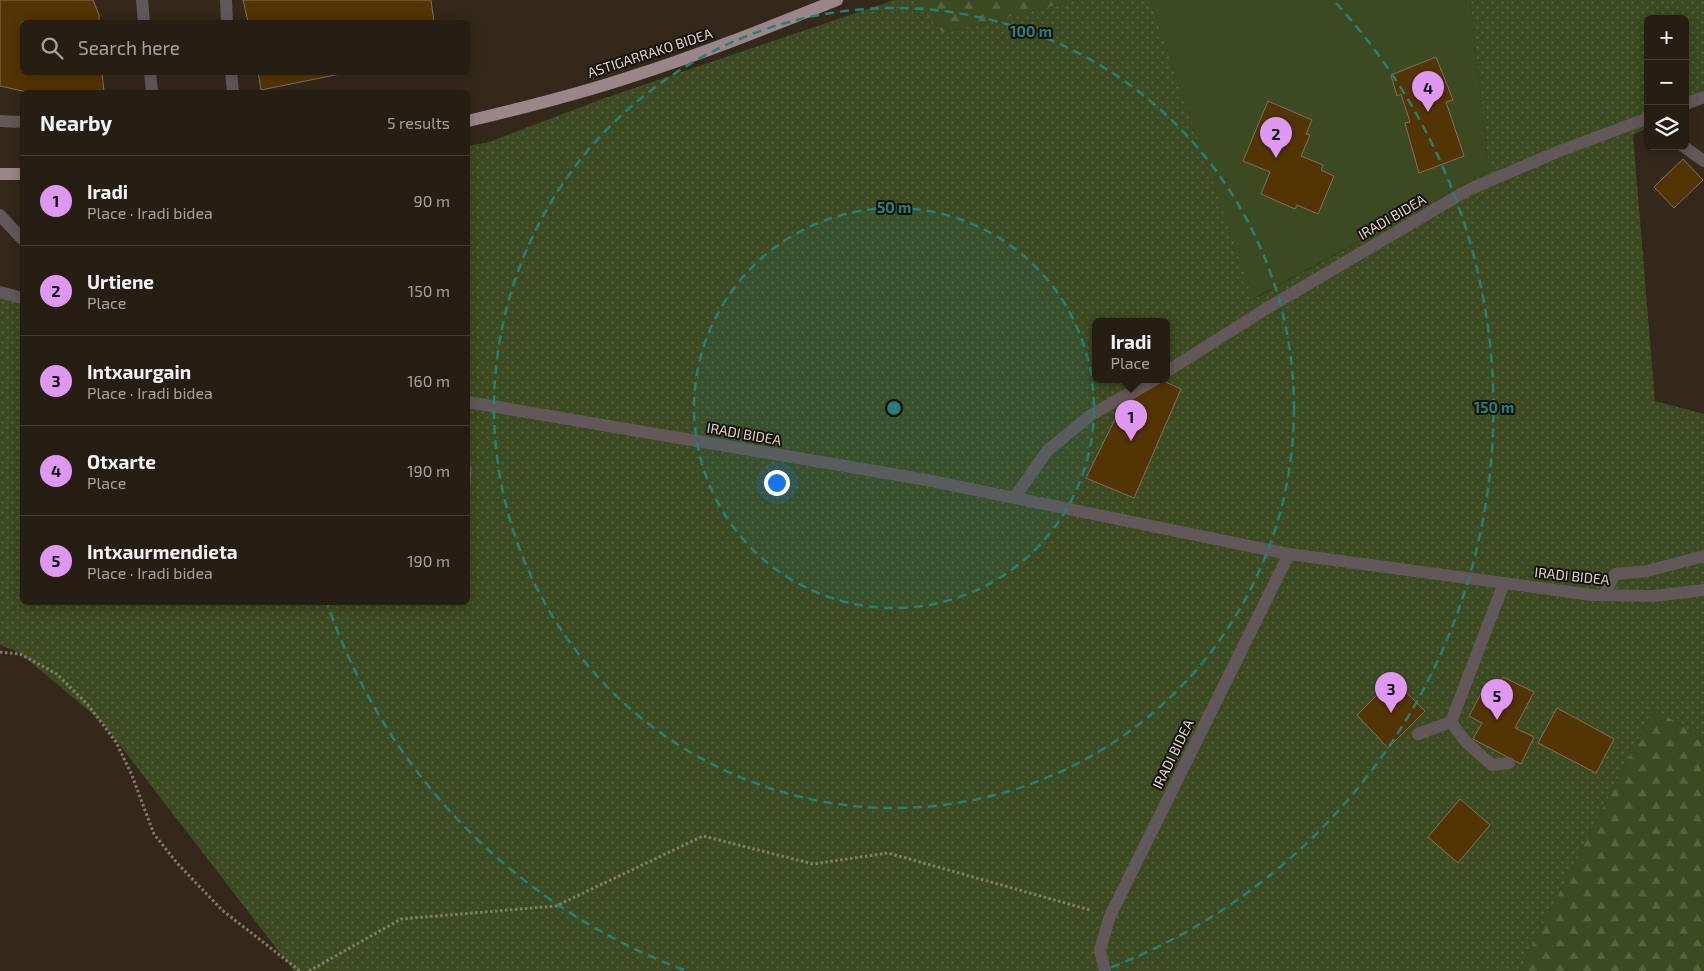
<!DOCTYPE html>
<meta charset="utf-8">
<style>
body{margin:0;font-family:"Exo 2",sans-serif;background:#322b21;color:#f1f3f6}
.controls{position:absolute;right:15px;top:15px;display:grid;overflow:hidden;border-radius:8px;box-shadow:0 2px 12px #0003}
.controls button{width:45px;height:45px;display:grid;place-items:center;padding:0;border:0;border-bottom:1px solid #423c33;background:#261e13;color:#f1f3f6;font:25px sans-serif}
.you{position:absolute;left:776px;top:482px;width:18px;height:18px;margin:-12px;border:4px solid #fff;border-radius:50%;background:#1a73e8;box-shadow:0 0 0 8px #1a73e833}
.badge{display:grid;place-items:center;width:32px;height:32px;border-radius:50%;background:#de98f2;color:#111;font-size:16px;font-weight:700}
.pin{position:absolute;translate:-50% -41px;filter:drop-shadow(0 1px 2px #0008)}
.pin::after{content:'';position:absolute;top:26px;width:18px;height:15px;background:inherit;clip-path:polygon(0 0,100% 0,50% 100%)}
.popup{position:absolute;left:1092px;top:318px;width:78px;height:65px;box-sizing:border-box;display:grid;place-content:center;border-radius:8px;background:#261e13;filter:drop-shadow(0 1px 4px #0005);font-size:16px;white-space:nowrap;color:#a4a2a0}
.popup b{font-size:19px;color:#f1f3f6}
.popup::after{content:'';position:absolute;left:50%;top:100%;margin-left:-10px;border:10px solid transparent;border-top-color:#261e13}
.list{margin:0;padding:0;list-style:none}
h2{display:flex;justify-content:space-between;align-items:center;height:65px;margin:0;padding:0 20px;font-size:21px}
h2 small{font-size:16px;font-weight:400;color:#a4a2a0}
.list li{display:grid;grid-template-columns:32px 1fr auto;gap:15px;align-items:center;box-sizing:border-box;height:90px;padding:0 20px;border-top:1px solid #423c33}
.list b{display:block;font-size:19px;white-space:nowrap}
.list p{margin:0;font-size:16px;white-space:nowrap;color:#a4a2a0}
.list em{font-size:16px;font-style:normal;color:#a4a2a0}
.icon{flex:none;width:28px;height:28px;fill:none;stroke:currentColor;stroke-width:2;stroke-linecap:round;stroke-linejoin:round}
.map{position:relative;flex:none;width:1704px;height:971px;overflow:hidden}
.search{position:absolute;background:#261e13;box-shadow:0 2px 12px #0003;left:20px;top:20px;width:450px;height:55px;display:flex;align-items:center;gap:12px;box-sizing:border-box;padding:0 18px;border-radius:8px;color:#a4a2a0;font-size:19px}
.panel{position:absolute;background:#261e13;box-shadow:0 2px 12px #0003;left:20px;top:90px;width:450px;height:515px;border-radius:8px}
.map>svg:first-child{display:block}
</style>
<div class="map">
<svg width="1704" height="971" viewBox="0 0 1704 971">
<defs>
<pattern id="grass-dots" width="8" height="8" patternUnits="userSpaceOnUse" patternTransform="scale(1.25)"><rect width="8" height="8" fill="#3c4a21"/><path d="M2 2h.1M6 6h.1" fill="none" stroke="#586340" stroke-width="1.8" stroke-linecap="round"/></pattern>
<pattern id="forest-firs" width="22" height="20" patternUnits="userSpaceOnUse" patternTransform="scale(1.25)"><rect width="22" height="20" fill="#3c4a21"/><path d="M5 1l3.5 6h-7zM16 11l3.5 6h-7z" fill="#586340"/></pattern>
</defs>
<rect width="100%" height="100%" fill="#332819"/>
<path fill="url(#grass-dots)" fill-rule="evenodd" d="M894,0H913L943,33L1077,0H1150L1254,299L1489,171L1470,0H1704V102L1685,111V19H1648V128L1633,135L1655,401L1704,414V739L1654,709L1519,971H294L102,722L20,653L0,645V291L22,299V602H468V146L489,142L605,98ZM1096,322H1166V380H1096Z"/>
<g fill="url(#forest-firs)">
<polygon points="913,0 1077,0 943,33"/>
<polygon points="1654,709 1704,739 1704,971 1519,971"/>
</g>
<polygon fill="#3c4a21" points="1150,0 1470,0 1489,171 1253,299"/>
<g fill="#533403" stroke="#7e705f">
<polygon points="0,0 93,0 99,15 99,22 22,22 22,72 102,72 104,92 27,92 0,86"/>
<polygon points="243,0 431,0 434,22 248,22"/>
<polygon points="1436,57 1453,100 1446,102 1464,156 1419,173 1405,123 1410,122 1401,94 1397,96 1391,75"/>
<polygon points="258,72 350,72 261,90"/>
<polygon points="1268,101 1312,120 1306,134 1310,135 1301,156 1323,165 1321,170 1334,176 1318,214 1297,205 1295,209 1261,194 1270,172 1243,161"/>
<polygon points="1683,159 1703,180 1674,208 1654,187"/>
<polygon points="1163,381 1181,389 1134,498 1086,478 1122,405"/>
<polygon points="468,467 471,467 468,509"/>
<polygon points="1503,677 1534,692 1515,728 1534,737 1521,764 1473,739 1482,723 1469,716 1486,684 1497,689"/>
<polygon points="1393,679 1425,711 1388,748 1357,715"/>
<polygon points="1557,708 1614,739 1596,773 1538,743"/>
<polygon points="1460,799 1490,825 1458,863 1428,837"/>
</g>
<g fill="none" stroke-linecap="round" stroke-linejoin="round">
<g stroke="#847b6e" stroke-width="3" stroke-dasharray="2.5 2.5" stroke-linecap="butt">
<polyline points="0,652 20,654 57,674 89,706 116,742 131,773 154,834 177,863 222,910 300,971"/>
<polyline points="309,971 401,919 556,906 703,836 813,864 888,853 1090,910"/>
</g>
<g stroke="#62585a" stroke-width="12">
<polyline points="142,0 144,22"/>
<polyline points="226,0 227,22"/>
<polyline points="150,72 152,92"/>
<polyline points="231,72 233,92"/>
<polyline points="1685,104 1704,97"/>
<polyline points="0,121 22,122"/>
<polyline points="1683,146 1704,161"/>
<polyline points="0,215 22,239"/>
<polyline points="0,292 22,298"/>
<polyline points="1166,372 1264,310 1468,190 1557,152 1648,118"/>
<polyline points="468,402 927,480 1289,554 1592,595 1653,596 1704,590"/>
<polyline points="1015,497 1047,451 1091,415 1152,380"/>
<polyline points="1504,583 1451,722 1466,742 1492,765 1509,763"/>
<polyline points="1604,595 1615,574 1647,571 1704,556"/>
<polyline points="1418,734 1451,722"/>
<polyline points="1105,971 1100,950 1110,916 1289,554"/>
</g>
<g stroke="#9a8589" stroke-width="12">
<path d="M468,121C523,108 579,94 633,76C702,54 769,27 837,0"/>
<polyline points="0,174 22,174"/>
</g>
</g>
<circle cx="894" cy="408" r="200" fill="#248078" fill-opacity=".12"/>
<g fill="none" stroke="#248078" stroke-width="2.5" stroke-dasharray="9 6">
<circle cx="894" cy="408" r="200"/>
<circle cx="894" cy="408" r="400"/>
<path d="M684 970A600 600 0 0 1 327 603M1336 3A600 600 0 0 1 1104 970"/>
</g>
<g text-anchor="middle" stroke-width="4" stroke-linejoin="round" paint-order="stroke">
<g font-size="14" fill="#ded6cd" stroke="#17120b">
<text transform="translate(650 53) rotate(-18)" y="5">ASTIGARRAKO BIDEA</text>
<text transform="translate(1392 217) rotate(-30)" y="5">IRADI BIDEA</text>
<text transform="translate(744 434) rotate(10)" y="5">IRADI BIDEA</text>
<text transform="translate(1572 576) rotate(6)" y="5">IRADI BIDEA</text>
<text transform="translate(1173 754) rotate(-64)" y="5">IRADI BIDEA</text>
</g>
</g>
<circle cx="894" cy="408" r="8" fill="#248078" stroke="#17120b" stroke-width="2.5"/>
<g font-size="15" text-anchor="middle" font-weight="bold" fill="#248078" stroke="#17120b" stroke-width="4" stroke-linejoin="round" paint-order="stroke">
<text x="1031" y="37">100 m</text>
<text x="894" y="213">50 m</text>
<text x="1494" y="413">150 m</text>
</g>
</svg>
<div class="controls">
<button>+</button>
<button>−</button>
<button><svg class="icon" aria-label="layers" viewBox="0 0 24 24"><path d="M12 4l9 5-9 5-9-5zM3 14l9 5 9-5"/></svg></button>
</div>
<div class="you"></div>
<div class="pin badge" style="left:1131px;top:441px">1</div>
<div class="popup"><b>Iradi</b>Place</div>
<div class="pin badge" style="left:1276px;top:158px">2</div>
<div class="pin badge" style="left:1391px;top:713px">3</div>
<div class="pin badge" style="left:1428px;top:112px">4</div>
<div class="pin badge" style="left:1497px;top:720px">5</div>
<div class="search"><svg class="icon" aria-label="search" viewBox="0 0 24 24"><circle cx="10" cy="10" r="6"/><path d="M15 15l6 6"/></svg>Search here</div>
<section class="panel">
<h2>Nearby<small>5 results</small></h2>
<ul class="list">
<li><span class="badge">1</span><div><b>Iradi</b><p>Place · Iradi bidea</p></div><em>90 m</em></li>
<li><span class="badge">2</span><div><b>Urtiene</b><p>Place</p></div><em>150 m</em></li>
<li><span class="badge">3</span><div><b>Intxaurgain</b><p>Place · Iradi bidea</p></div><em>160 m</em></li>
<li><span class="badge">4</span><div><b>Otxarte</b><p>Place</p></div><em>190 m</em></li>
<li><span class="badge">5</span><div><b>Intxaurmendieta</b><p>Place · Iradi bidea</p></div><em>190 m</em></li>
</ul>
</section>
</div>
